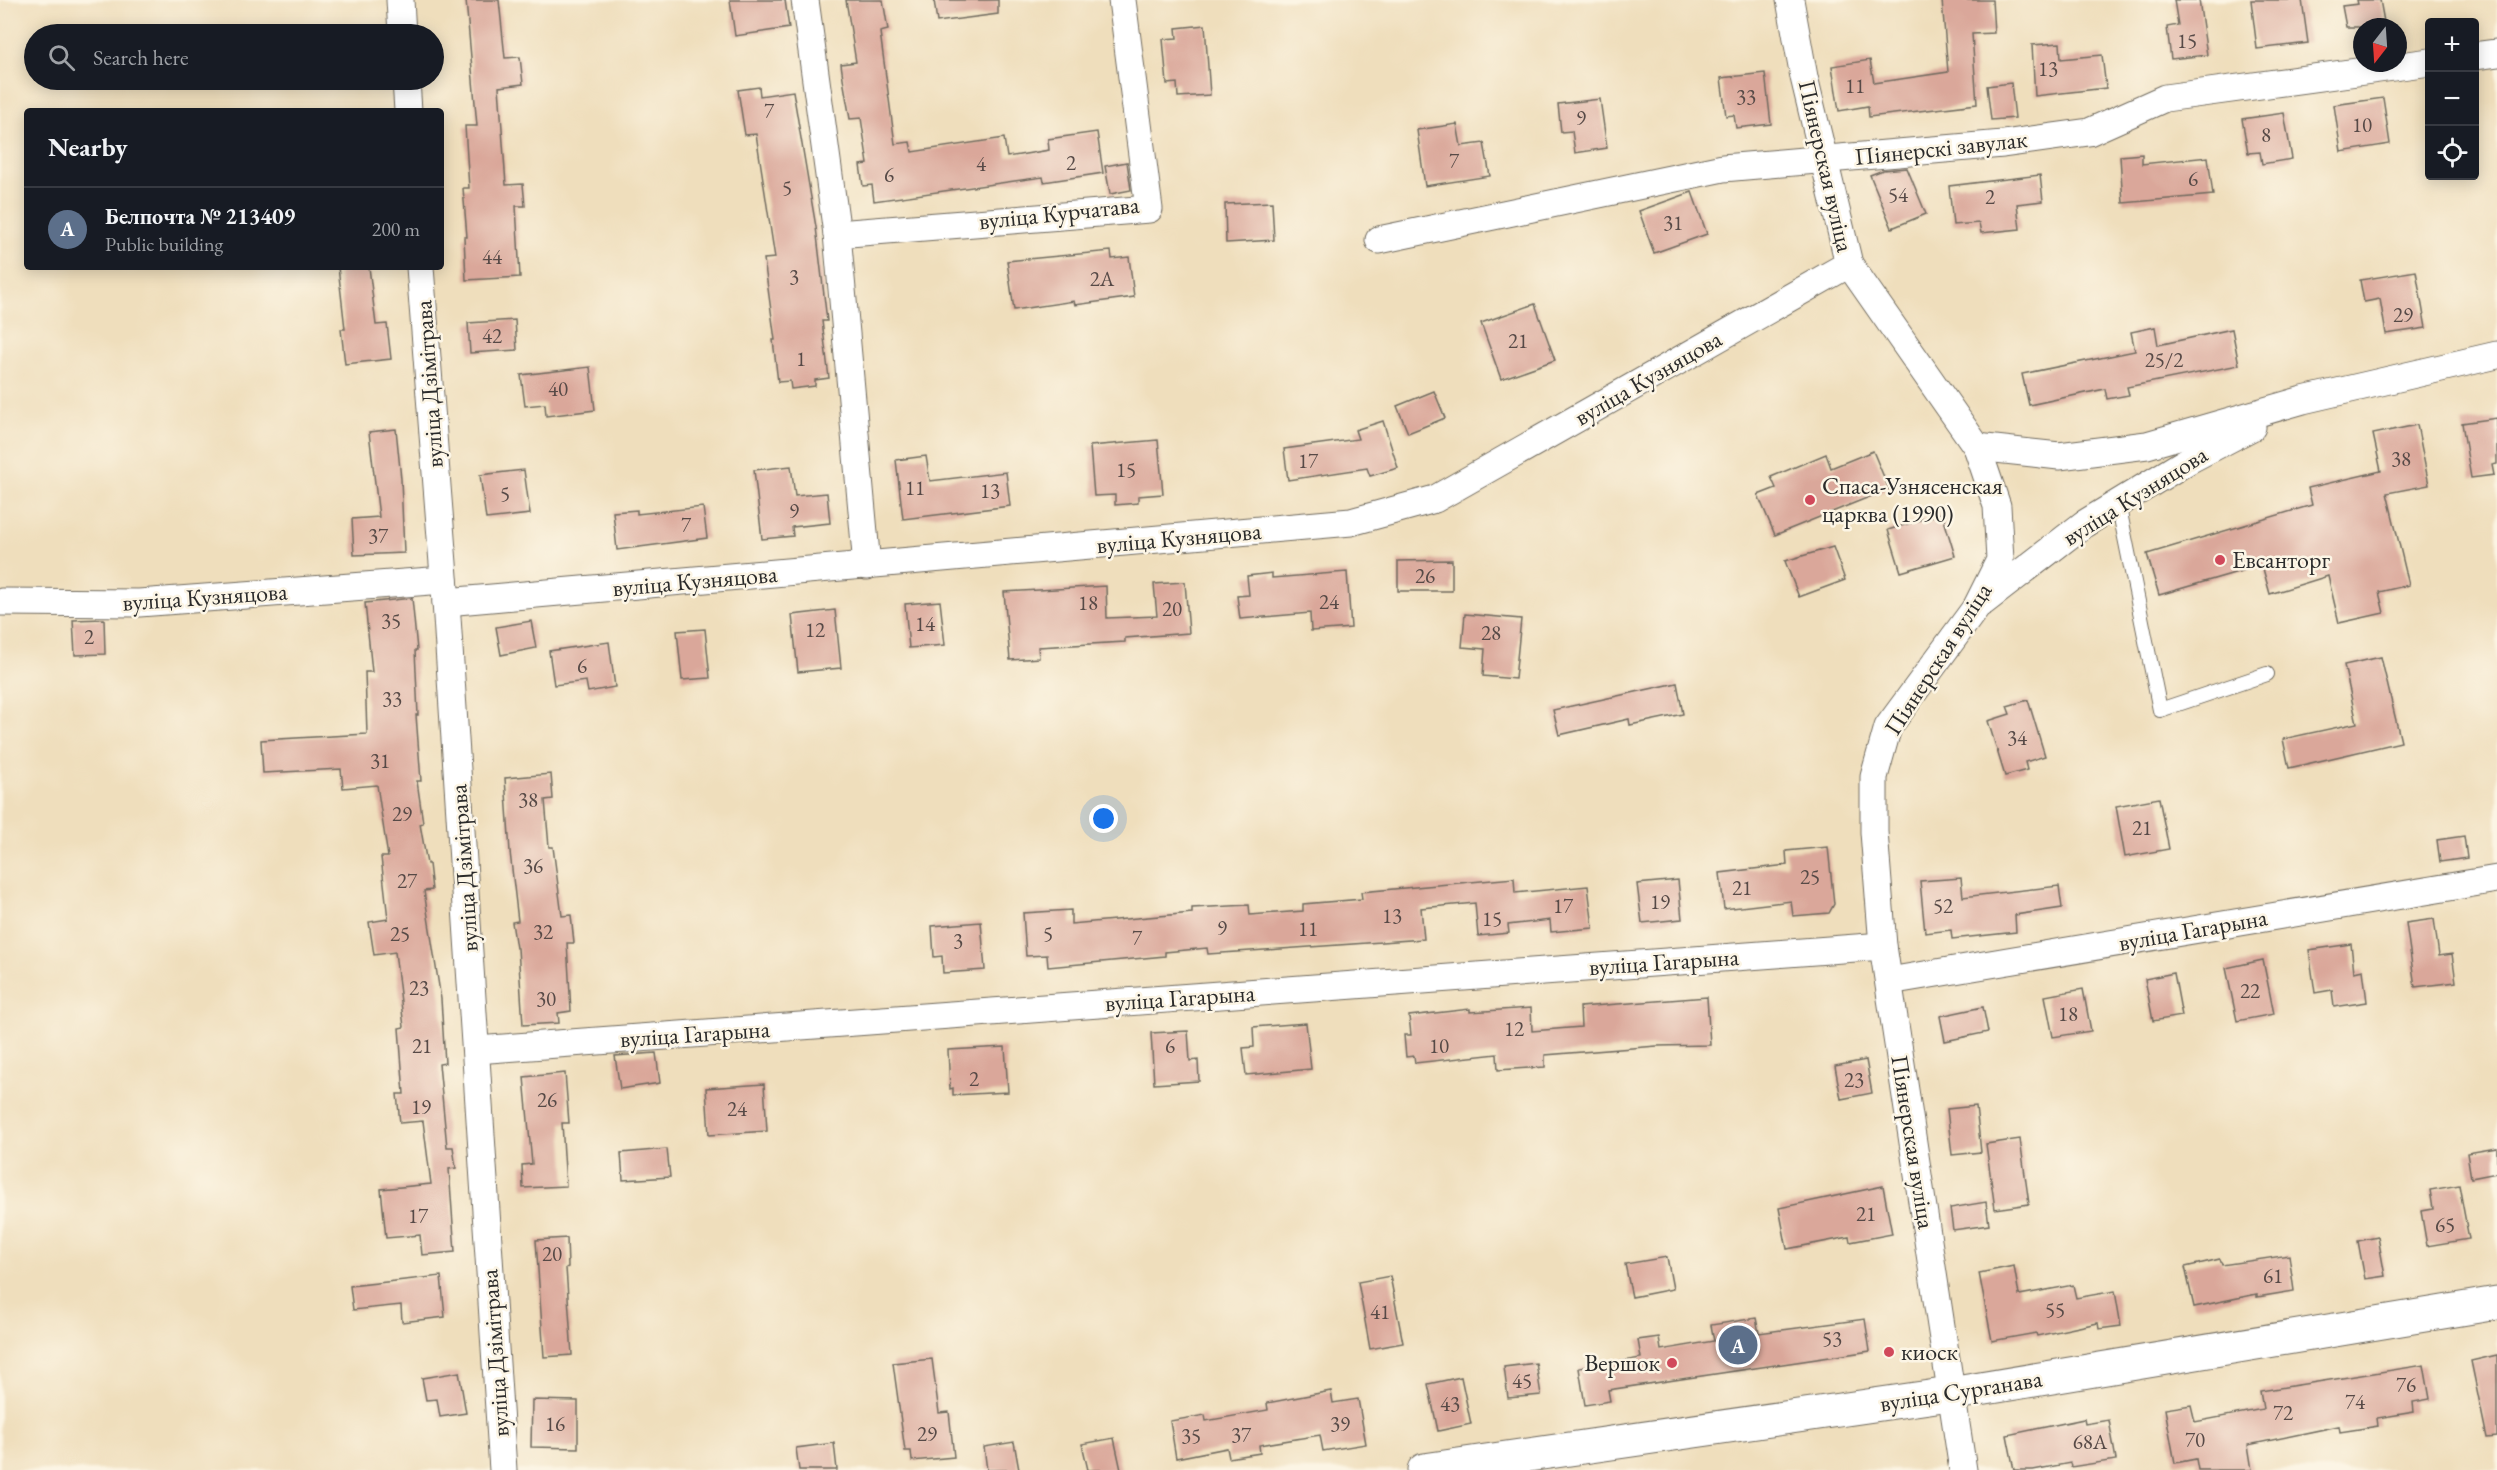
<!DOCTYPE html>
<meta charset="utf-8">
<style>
body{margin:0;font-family:"EB Garamond",serif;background:#20242c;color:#f1f3f6}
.controls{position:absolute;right:18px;top:18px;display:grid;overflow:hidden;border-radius:6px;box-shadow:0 3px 15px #0003}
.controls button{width:54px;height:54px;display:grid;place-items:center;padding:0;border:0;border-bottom:2px solid #363941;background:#171b24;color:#f1f3f6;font:30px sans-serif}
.compass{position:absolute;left:2353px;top:18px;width:54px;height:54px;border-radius:50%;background:#171b24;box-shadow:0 3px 15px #0003;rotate:197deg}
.you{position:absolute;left:1104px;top:819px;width:21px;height:21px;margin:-15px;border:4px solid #fff;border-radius:50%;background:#1a73e8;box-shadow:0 0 0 9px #1a73e833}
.badge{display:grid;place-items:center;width:39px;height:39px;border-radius:50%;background:#0f766e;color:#fff;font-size:20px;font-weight:700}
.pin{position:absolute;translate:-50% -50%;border:3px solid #fff;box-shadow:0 2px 6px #0006}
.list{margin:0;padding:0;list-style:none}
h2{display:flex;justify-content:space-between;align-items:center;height:78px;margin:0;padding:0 24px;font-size:26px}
h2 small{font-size:20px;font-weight:400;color:#9ea1a6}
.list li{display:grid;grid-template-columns:39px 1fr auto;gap:18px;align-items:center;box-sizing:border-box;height:84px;padding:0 24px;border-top:2px solid #363941}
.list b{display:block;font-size:22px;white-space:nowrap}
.list p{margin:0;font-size:20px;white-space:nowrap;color:#9ea1a6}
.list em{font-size:20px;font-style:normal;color:#9ea1a6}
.icon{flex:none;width:33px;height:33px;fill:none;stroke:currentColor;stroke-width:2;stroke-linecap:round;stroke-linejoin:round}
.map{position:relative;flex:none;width:2497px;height:1470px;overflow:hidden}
.search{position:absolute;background:#171b24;box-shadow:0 3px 15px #0003;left:24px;top:24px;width:420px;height:66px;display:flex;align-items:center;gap:15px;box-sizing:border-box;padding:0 21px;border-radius:33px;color:#9ea1a6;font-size:22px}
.panel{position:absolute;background:#171b24;box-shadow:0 3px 15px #0003;left:24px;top:108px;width:420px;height:162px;border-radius:6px}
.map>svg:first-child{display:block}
</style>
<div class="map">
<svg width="2497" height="1470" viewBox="0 0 2497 1470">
<rect width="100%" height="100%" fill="#fcf5e5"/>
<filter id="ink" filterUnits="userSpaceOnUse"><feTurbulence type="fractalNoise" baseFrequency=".0167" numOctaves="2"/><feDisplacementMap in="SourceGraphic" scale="12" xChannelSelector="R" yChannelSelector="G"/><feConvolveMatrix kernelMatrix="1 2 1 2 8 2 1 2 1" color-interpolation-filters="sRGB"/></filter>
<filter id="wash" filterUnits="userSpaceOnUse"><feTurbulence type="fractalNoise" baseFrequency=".008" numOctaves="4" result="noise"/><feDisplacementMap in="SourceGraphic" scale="24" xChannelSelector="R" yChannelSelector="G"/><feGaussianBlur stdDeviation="1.35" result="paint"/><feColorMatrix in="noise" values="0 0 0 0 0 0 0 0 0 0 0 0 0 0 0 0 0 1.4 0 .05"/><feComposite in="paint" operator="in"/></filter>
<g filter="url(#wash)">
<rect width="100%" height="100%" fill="#efdebc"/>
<g id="blocks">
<g fill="#daa79a">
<polygon points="466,0 499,0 505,58 520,57 523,84 499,87 506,185 523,184 525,206 516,206 520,277 466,280 464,237 467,237 463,188 469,188 465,126 477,126"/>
<polygon points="730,0 785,0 789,28 735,36"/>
<polygon points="846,0 883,0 888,30 880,32 895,144 910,142 912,152 1004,138 1007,157 1049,150 1048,139 1097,132 1103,173 1044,182 1043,177 874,201 872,185 863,186 860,165 868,164 861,118 850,119 844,85 841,64 856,62"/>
<polygon points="934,0 998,0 998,14 937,22"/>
<polygon points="1942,0 1992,0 1994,33 1972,34 1977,104 1869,117 1868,106 1839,111 1832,66 1870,60 1874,83 1948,72"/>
<polygon points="2174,0 2199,0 2207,55 2171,59 2167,27 2178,25"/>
<polygon points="2251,0 2302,0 2308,43 2257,49"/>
<polygon points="2357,0 2380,0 2385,27 2346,27 2342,6 2358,4"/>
<polygon points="1205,25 1210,95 1178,97 1177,83 1167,84 1163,39 1177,38 1176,28"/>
<polygon points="2060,43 2061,59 2102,55 2106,88 2035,96 2032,45"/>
<polygon points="1765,73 1771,124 1736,128 1734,115 1726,116 1721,78"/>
<polygon points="2011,83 2015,118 1991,120 1987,86"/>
<polygon points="759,87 760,96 793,91 816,227 827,321 822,321 829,378 815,380 815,386 791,389 790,381 778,382 773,340 775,340 764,259 775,258 756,134 745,135 738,90"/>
<polygon points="2383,98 2390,144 2341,152 2334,105"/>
<polygon points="1600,99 1607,148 1575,153 1572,131 1561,132 1558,104"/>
<polygon points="2284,113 2292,159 2262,164 2260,152 2248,153 2242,119"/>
<polygon points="1457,124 1461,146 1484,143 1490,176 1425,186 1417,130"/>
<polygon points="2142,154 2142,164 2208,157 2213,195 2123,203 2120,156"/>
<polygon points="1127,162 1131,190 1110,194 1105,166"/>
<polygon points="1907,168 1926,214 1892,228 1870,175 1883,170"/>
<polygon points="2040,175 2043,201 2017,204 2020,229 1981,233 1979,223 1953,225 1949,186"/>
<polygon points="1692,192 1707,234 1654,253 1639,211"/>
<polygon points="1272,202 1274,240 1226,243 1225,204"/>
<polygon points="1111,251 1112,259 1129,257 1134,297 1075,305 1074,301 1014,310 1007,261"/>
<polygon points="338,267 369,267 376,325 387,324 391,359 345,364 341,329 345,329"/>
<polygon points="2416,271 2426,328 2386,334 2380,299 2364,302 2360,280"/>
<polygon points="1535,304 1555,360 1501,379 1481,323"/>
<polygon points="515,320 517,350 470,353 468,323"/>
<polygon points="2155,327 2158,345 2232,329 2239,365 2127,387 2129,395 2107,399 2105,389 2029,405 2022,374 2135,351 2131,332"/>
<polygon points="590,367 595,410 546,416 545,404 525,406 521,375"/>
<polygon points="1434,391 1445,418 1408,433 1397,406"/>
<polygon points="2497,418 2497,464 2492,465 2494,475 2471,478 2462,423"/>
<polygon points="1383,421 1398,468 1370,476 1367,468 1288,480 1284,449 1358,439 1355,430"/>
<polygon points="2417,425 2429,485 2387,493 2409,585 2379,592 2384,613 2339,623 2328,576 2270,594 2262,565 2159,595 2147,554 2312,505 2308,488 2381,471 2373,434"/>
<polygon points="396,429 401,479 404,553 354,555 352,519 379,517 369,432"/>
<polygon points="1158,440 1163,494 1138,496 1138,503 1115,505 1115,495 1094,496 1090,446"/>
<polygon points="1873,451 1889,489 1775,535 1758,495 1776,488 1771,477 1826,454 1831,468"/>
<polygon points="926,456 930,481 1006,472 1010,506 903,519 896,460"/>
<polygon points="791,466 795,496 827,493 830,523 792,527 793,536 762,539 754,470"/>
<polygon points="524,470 530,514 486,519 480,475"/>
<polygon points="703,507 707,538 617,550 613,512 637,510 637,514"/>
<polygon points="1942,513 1955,556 1901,572 1888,530"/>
<polygon points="1833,547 1845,580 1799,597 1785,561"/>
<polygon points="1452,560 1452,591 1398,591 1398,561"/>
<polygon points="1347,572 1351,628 1311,631 1310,613 1240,619 1237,596 1249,595 1247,576 1272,573 1272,578"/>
<polygon points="1185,582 1189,633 1125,638 1125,642 1038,647 1039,658 1010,660 1004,592 1106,586 1107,618 1157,616 1154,584"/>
<polygon points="412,598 417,650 415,650 418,715 416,715 421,781 417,781 423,823 420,824 427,864 429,864 432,890 424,891 441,999 445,1063 439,1064 447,1147 453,1147 456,1168 449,1169 455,1252 422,1255 420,1235 386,1238 381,1189 431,1184 423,1121 400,1123 397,1094 404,1094 399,1028 404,1027 395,952 374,955 369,922 388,919 381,857 388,857 377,785 343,788 341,769 263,773 261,740 367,734 365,672 372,672 365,603"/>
<polygon points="940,601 945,645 909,648 905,604"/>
<polygon points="835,610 841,668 798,672 792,615"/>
<polygon points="1465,614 1521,619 1515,679 1483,676 1485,649 1462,647"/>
<polygon points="104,619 105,654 75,655 73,620"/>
<polygon points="531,621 536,648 501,655 496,627"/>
<polygon points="705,629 710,678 682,680 677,631"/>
<polygon points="609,642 615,687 588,692 586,681 554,685 549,651"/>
<polygon points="2381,657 2401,742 2289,768 2283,739 2357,723 2344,665"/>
<polygon points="1677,683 1683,714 1630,725 1629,719 1559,735 1553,710"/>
<polygon points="2028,700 2045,756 2025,762 2027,770 2005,776 1988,721 2010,714 2007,706"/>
<polygon points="551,774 553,799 545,800 549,847 553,847 562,916 571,915 574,943 567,943 571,1011 558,1013 559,1023 523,1025 518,948 516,948 512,922 518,921 510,852 505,778"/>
<polygon points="2159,798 2169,849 2125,857 2116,806"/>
<polygon points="2464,836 2467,858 2440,862 2437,840"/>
<polygon points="1828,847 1834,904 1829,913 1793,916 1791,901 1724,909 1720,873 1787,865 1786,851"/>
<polygon points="1514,878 1515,893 1588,886 1593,928 1551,932 1550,920 1508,925 1509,933 1478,936 1475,903 1421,908 1424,939 1208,954 1207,948 1165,952 1165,956 1048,967 1047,955 1026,956 1023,913 1071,910 1071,924 1192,913 1192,908 1249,905 1250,915 1303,911 1303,904 1362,899 1361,892"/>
<polygon points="1961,878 1963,897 2059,886 2062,908 2015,915 2016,932 1952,939 1951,930 1925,933 1920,881"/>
<polygon points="1678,880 1682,919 1642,923 1637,884"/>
<polygon points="2434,919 2439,956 2452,954 2456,982 2415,987 2406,923"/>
<polygon points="981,922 985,970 943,973 942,956 934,957 932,926"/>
<polygon points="2351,944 2354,972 2363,970 2367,1002 2334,1007 2332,990 2315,993 2309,950"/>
<polygon points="2263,960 2274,1014 2237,1021 2226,968"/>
<polygon points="2174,973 2182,1016 2153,1021 2145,979"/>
<polygon points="2083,989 2091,1031 2053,1037 2045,996"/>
<polygon points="1707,997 1710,1045 1657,1046 1545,1055 1545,1067 1498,1070 1497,1054 1415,1063 1414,1056 1406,1057 1404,1035 1411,1035 1409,1016 1470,1009 1470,1012 1531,1008 1532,1031 1581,1027 1580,1007"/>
<polygon points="1983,1007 1988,1032 1945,1041 1940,1016"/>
<polygon points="1306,1023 1311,1069 1246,1075 1243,1048 1254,1047 1253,1027"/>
<polygon points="1188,1031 1190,1061 1198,1060 1199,1081 1154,1084 1151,1033"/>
<polygon points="1005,1047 1008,1092 953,1095 953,1088 950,1089 948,1050"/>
<polygon points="656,1053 660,1083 620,1089 615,1056"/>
<polygon points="1866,1060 1872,1093 1841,1099 1835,1066"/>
<polygon points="565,1073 569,1123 562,1123 566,1186 523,1188 522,1165 532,1164 524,1077"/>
<polygon points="764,1084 767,1131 709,1135 706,1088"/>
<polygon points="1976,1106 1981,1152 1952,1155 1947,1109"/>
<polygon points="2020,1139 2029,1204 1995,1209 1986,1144"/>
<polygon points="2497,1148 2497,1173 2471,1178 2467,1153"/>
<polygon points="667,1149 670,1177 623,1180 621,1153"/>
<polygon points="2459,1185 2469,1239 2427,1246 2421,1211 2433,1209 2430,1190"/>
<polygon points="1883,1186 1892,1234 1850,1242 1849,1237 1787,1249 1779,1208"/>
<polygon points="1986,1202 1989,1225 1953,1230 1950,1208"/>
<polygon points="2378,1237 2385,1276 2365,1279 2358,1241"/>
<polygon points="567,1238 568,1267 566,1268 572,1355 544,1357 536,1240"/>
<polygon points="2289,1255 2294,1291 2257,1297 2257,1294 2194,1307 2185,1267 2220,1259 2222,1265"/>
<polygon points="1667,1257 1673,1289 1632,1297 1625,1264"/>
<polygon points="2014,1266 2019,1295 2073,1285 2076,1298 2115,1291 2121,1326 2099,1329 2098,1323 2037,1336 2036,1333 1992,1341 1979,1273"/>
<polygon points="441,1276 445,1317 402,1322 401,1305 353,1310 350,1286"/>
<polygon points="1390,1276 1403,1343 1370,1349 1358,1282"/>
<polygon points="1756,1318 1759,1333 1865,1319 1870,1351 1608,1390 1610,1401 1585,1405 1579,1368 1641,1358 1638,1340 1659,1337 1661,1350 1714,1341 1711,1325"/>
<polygon points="2497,1355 2497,1437 2487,1438 2471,1361"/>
<polygon points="932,1359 939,1413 949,1412 954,1457 912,1461 911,1451 905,1451 893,1363"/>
<polygon points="1536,1363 1541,1395 1508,1398 1504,1367"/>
<polygon points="2424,1365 2430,1399 2413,1402 2414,1412 2377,1418 2378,1426 2340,1432 2339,1426 2248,1445 2252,1470 2198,1470 2196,1459 2175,1463 2165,1409 2191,1405 2195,1422 2263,1409 2260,1391"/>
<polygon points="459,1372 466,1413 440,1417 437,1399 426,1400 422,1378"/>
<polygon points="1461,1377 1471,1424 1438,1431 1428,1384"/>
<polygon points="1331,1391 1333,1403 1358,1399 1366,1444 1323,1451 1320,1435 1259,1445 1260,1453 1229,1458 1227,1448 1176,1458 1170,1421 1205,1415 1206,1421 1268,1410 1267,1403"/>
<polygon points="532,1400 578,1401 578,1448 531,1447"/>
<polygon points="2084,1419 2085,1424 2109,1420 2116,1460 2071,1467 2070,1463 2033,1470 2014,1470 2007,1435"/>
<polygon points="1114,1438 1121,1470 1088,1470 1082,1444"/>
<polygon points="1014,1442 1019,1470 987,1470 984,1447"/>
<polygon points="834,1443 837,1470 799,1470 796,1448"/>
</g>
</g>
</g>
<g filter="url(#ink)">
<use href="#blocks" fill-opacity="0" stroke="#706a5e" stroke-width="1.5"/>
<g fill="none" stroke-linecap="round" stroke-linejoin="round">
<g stroke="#706a5e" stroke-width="16">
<polyline id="lane" points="2118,503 2160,710 2267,674"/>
</g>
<g stroke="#706a5e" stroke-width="29">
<g id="street">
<polyline points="400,0 402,34"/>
<polyline points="805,0 837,234 867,566"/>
<polyline points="1790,0 1804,77 1849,264 1977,447 1997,506 2000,560 1977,606 1888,727 1874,777 1874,832 1883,946 1963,1470"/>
<polyline points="2474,56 2497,53"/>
<polyline points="406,80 408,111"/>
<polyline points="837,234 1149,209 1122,0"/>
<polyline points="1379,240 1723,168 2003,144 2089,132 2165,98 2430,62"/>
<polyline points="420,267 446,602 503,1470"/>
<polyline points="1977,447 2059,456 2147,445 2303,400 2497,355"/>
<polyline points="1,602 139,603 444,580"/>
<polyline points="446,602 1351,522 1435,499 1849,264"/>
<polyline points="1983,602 2084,524 2189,460 2252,427"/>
<polyline points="1889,981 2497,879"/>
<polyline points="476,1050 1883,946"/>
</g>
</g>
<g stroke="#706a5e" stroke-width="35">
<polyline id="primary" points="1424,1470 1950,1394 2497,1303"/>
</g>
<use href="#lane" stroke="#fff" stroke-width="14"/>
<use href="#street" stroke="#fff" stroke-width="27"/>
<use href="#primary" stroke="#fff" stroke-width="33"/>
</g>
</g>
<g fill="#d1495b" stroke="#fcf5e5" stroke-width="2">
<circle cx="1810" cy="500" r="6"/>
<circle cx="2220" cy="560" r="6"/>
<circle cx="1889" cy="1352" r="6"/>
<circle cx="1672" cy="1363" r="6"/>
</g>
<g text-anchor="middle" stroke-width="5" stroke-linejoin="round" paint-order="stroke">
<g font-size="21" fill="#574a47">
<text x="2187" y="48">15</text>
<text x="2048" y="76">13</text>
<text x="1855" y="93">11</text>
<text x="1746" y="104">33</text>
<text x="769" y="118">7</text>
<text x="1581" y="125">9</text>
<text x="2362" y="132">10</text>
<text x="2266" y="142">8</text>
<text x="1454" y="168">7</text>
<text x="1071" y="170">2</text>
<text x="981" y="171">4</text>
<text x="889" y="182">6</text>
<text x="2193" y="186">6</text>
<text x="787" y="195">5</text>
<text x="1898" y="202">54</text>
<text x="1990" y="204">2</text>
<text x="1673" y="230">31</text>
<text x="492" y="264">44</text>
<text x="794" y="284">3</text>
<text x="1102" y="286">2А</text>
<text x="2403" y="322">29</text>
<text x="492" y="343">42</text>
<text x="1518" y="348">21</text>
<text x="801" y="366">1</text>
<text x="2164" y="367">25/2</text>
<text x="558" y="396">40</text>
<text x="2401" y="466">38</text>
<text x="1308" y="468">17</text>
<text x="1126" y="477">15</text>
<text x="915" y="495">11</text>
<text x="990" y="498">13</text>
<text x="505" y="501">5</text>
<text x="794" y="518">9</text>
<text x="686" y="532">7</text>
<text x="378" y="543">37</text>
<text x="1425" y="583">26</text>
<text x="1329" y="609">24</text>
<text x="1088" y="610">18</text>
<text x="1172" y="616">20</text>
<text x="391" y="628">35</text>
<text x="925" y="631">14</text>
<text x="815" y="637">12</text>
<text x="1491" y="640">28</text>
<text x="89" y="644">2</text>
<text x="582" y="673">6</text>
<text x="392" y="706">33</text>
<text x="2017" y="745">34</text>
<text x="380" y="768">31</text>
<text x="528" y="807">38</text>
<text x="402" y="821">29</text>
<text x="2142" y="835">21</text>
<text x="533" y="873">36</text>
<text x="1810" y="884">25</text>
<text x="407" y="888">27</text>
<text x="1742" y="895">21</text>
<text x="1660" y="909">19</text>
<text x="1563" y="913">17</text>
<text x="1943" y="913">52</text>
<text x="1392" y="923">13</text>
<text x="1492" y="926">15</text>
<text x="1222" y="935">9</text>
<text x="1308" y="936">11</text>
<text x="543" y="939">32</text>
<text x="400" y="941">25</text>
<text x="1048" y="941">5</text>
<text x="1137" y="945">7</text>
<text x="958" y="948">3</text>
<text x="419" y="995">23</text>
<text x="2250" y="998">22</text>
<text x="546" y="1006">30</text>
<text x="2068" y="1021">18</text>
<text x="1514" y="1036">12</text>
<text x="422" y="1053">21</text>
<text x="1170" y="1053">6</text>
<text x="1439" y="1053">10</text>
<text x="974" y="1086">2</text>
<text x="1854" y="1087">23</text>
<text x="547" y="1107">26</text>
<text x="421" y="1114">19</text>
<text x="737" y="1116">24</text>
<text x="1866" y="1221">21</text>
<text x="418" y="1223">17</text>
<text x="2445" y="1232">65</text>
<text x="552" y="1261">20</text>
<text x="2273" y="1283">61</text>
<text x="2055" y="1317">55</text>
<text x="1380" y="1319">41</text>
<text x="1832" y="1346">53</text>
<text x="1522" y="1388">45</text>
<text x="2406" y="1392">76</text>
<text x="2355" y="1409">74</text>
<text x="1450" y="1411">43</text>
<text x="2283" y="1420">72</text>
<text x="555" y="1431">16</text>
<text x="1340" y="1431">39</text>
<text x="927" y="1441">29</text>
<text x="1241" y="1442">37</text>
<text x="1191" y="1443">35</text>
<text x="2195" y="1447">70</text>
<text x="2090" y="1449">68А</text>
</g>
<g font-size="24" fill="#2b2b2b" stroke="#fcf5e5">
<text transform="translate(1941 148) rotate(-6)" y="8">Піянерскі завулак</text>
<text transform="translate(1826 166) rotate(77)" y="8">Піянерская вуліца</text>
<text transform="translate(1059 213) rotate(-6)" y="8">вуліца Курчатава</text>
<text transform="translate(1648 378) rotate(-30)" y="8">вуліца Кузняцова</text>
<text transform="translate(429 384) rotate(-94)" y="8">вуліца Дзімітрава</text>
<text transform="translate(2135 496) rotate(-32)" y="8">вуліца Кузняцова</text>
<text transform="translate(1179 538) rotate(-5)" y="8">вуліца Кузняцова</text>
<text transform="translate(695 581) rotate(-5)" y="8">вуліца Кузняцова</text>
<text transform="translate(205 597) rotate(-4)" y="8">вуліца Кузняцова</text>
<text transform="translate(1938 659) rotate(-57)" y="8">Піянерская вуліца</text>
<text transform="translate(464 868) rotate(-94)" y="8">вуліца Дзімітрава</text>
<text transform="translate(2193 930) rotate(-10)" y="8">вуліца Гагарына</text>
<text transform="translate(1664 962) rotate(-4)" y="8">вуліца Гагарына</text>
<text transform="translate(1180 998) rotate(-4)" y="8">вуліца Гагарына</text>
<text transform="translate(695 1034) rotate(-4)" y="8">вуліца Гагарына</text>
<text transform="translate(1913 1142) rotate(81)" y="8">Піянерская вуліца</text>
<text transform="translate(495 1353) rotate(-94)" y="8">вуліца Дзімітрава</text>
<text transform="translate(1961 1391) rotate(-9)" y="8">вуліца Сурганава</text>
</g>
<g font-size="24" fill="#2b2b2b" stroke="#fcf5e5" text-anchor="start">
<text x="1822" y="494">Спаса-Узнясенская<tspan x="1822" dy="28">царква (1990)</tspan></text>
<text x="2232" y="568">Евсанторг</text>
<text x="1901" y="1360">киоск</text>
<text x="1660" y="1371" text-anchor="end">Вершок</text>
</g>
</g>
</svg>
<div class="controls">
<button>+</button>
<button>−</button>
<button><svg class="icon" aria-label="locate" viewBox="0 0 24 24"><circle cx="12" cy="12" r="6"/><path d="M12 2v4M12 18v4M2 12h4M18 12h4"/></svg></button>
</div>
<svg class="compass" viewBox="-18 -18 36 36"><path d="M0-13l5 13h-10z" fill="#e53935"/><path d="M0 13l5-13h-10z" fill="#9ea1a6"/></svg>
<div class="you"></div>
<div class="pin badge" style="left:1738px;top:1345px;background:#5c6f8a">A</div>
<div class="search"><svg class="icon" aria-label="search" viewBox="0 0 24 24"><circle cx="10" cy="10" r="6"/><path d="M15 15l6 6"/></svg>Search here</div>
<section class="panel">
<h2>Nearby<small></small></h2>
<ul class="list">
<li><span class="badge" style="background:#5c6f8a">A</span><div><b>Белпочта № 213409</b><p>Public building</p></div><em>200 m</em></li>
</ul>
</section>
</div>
